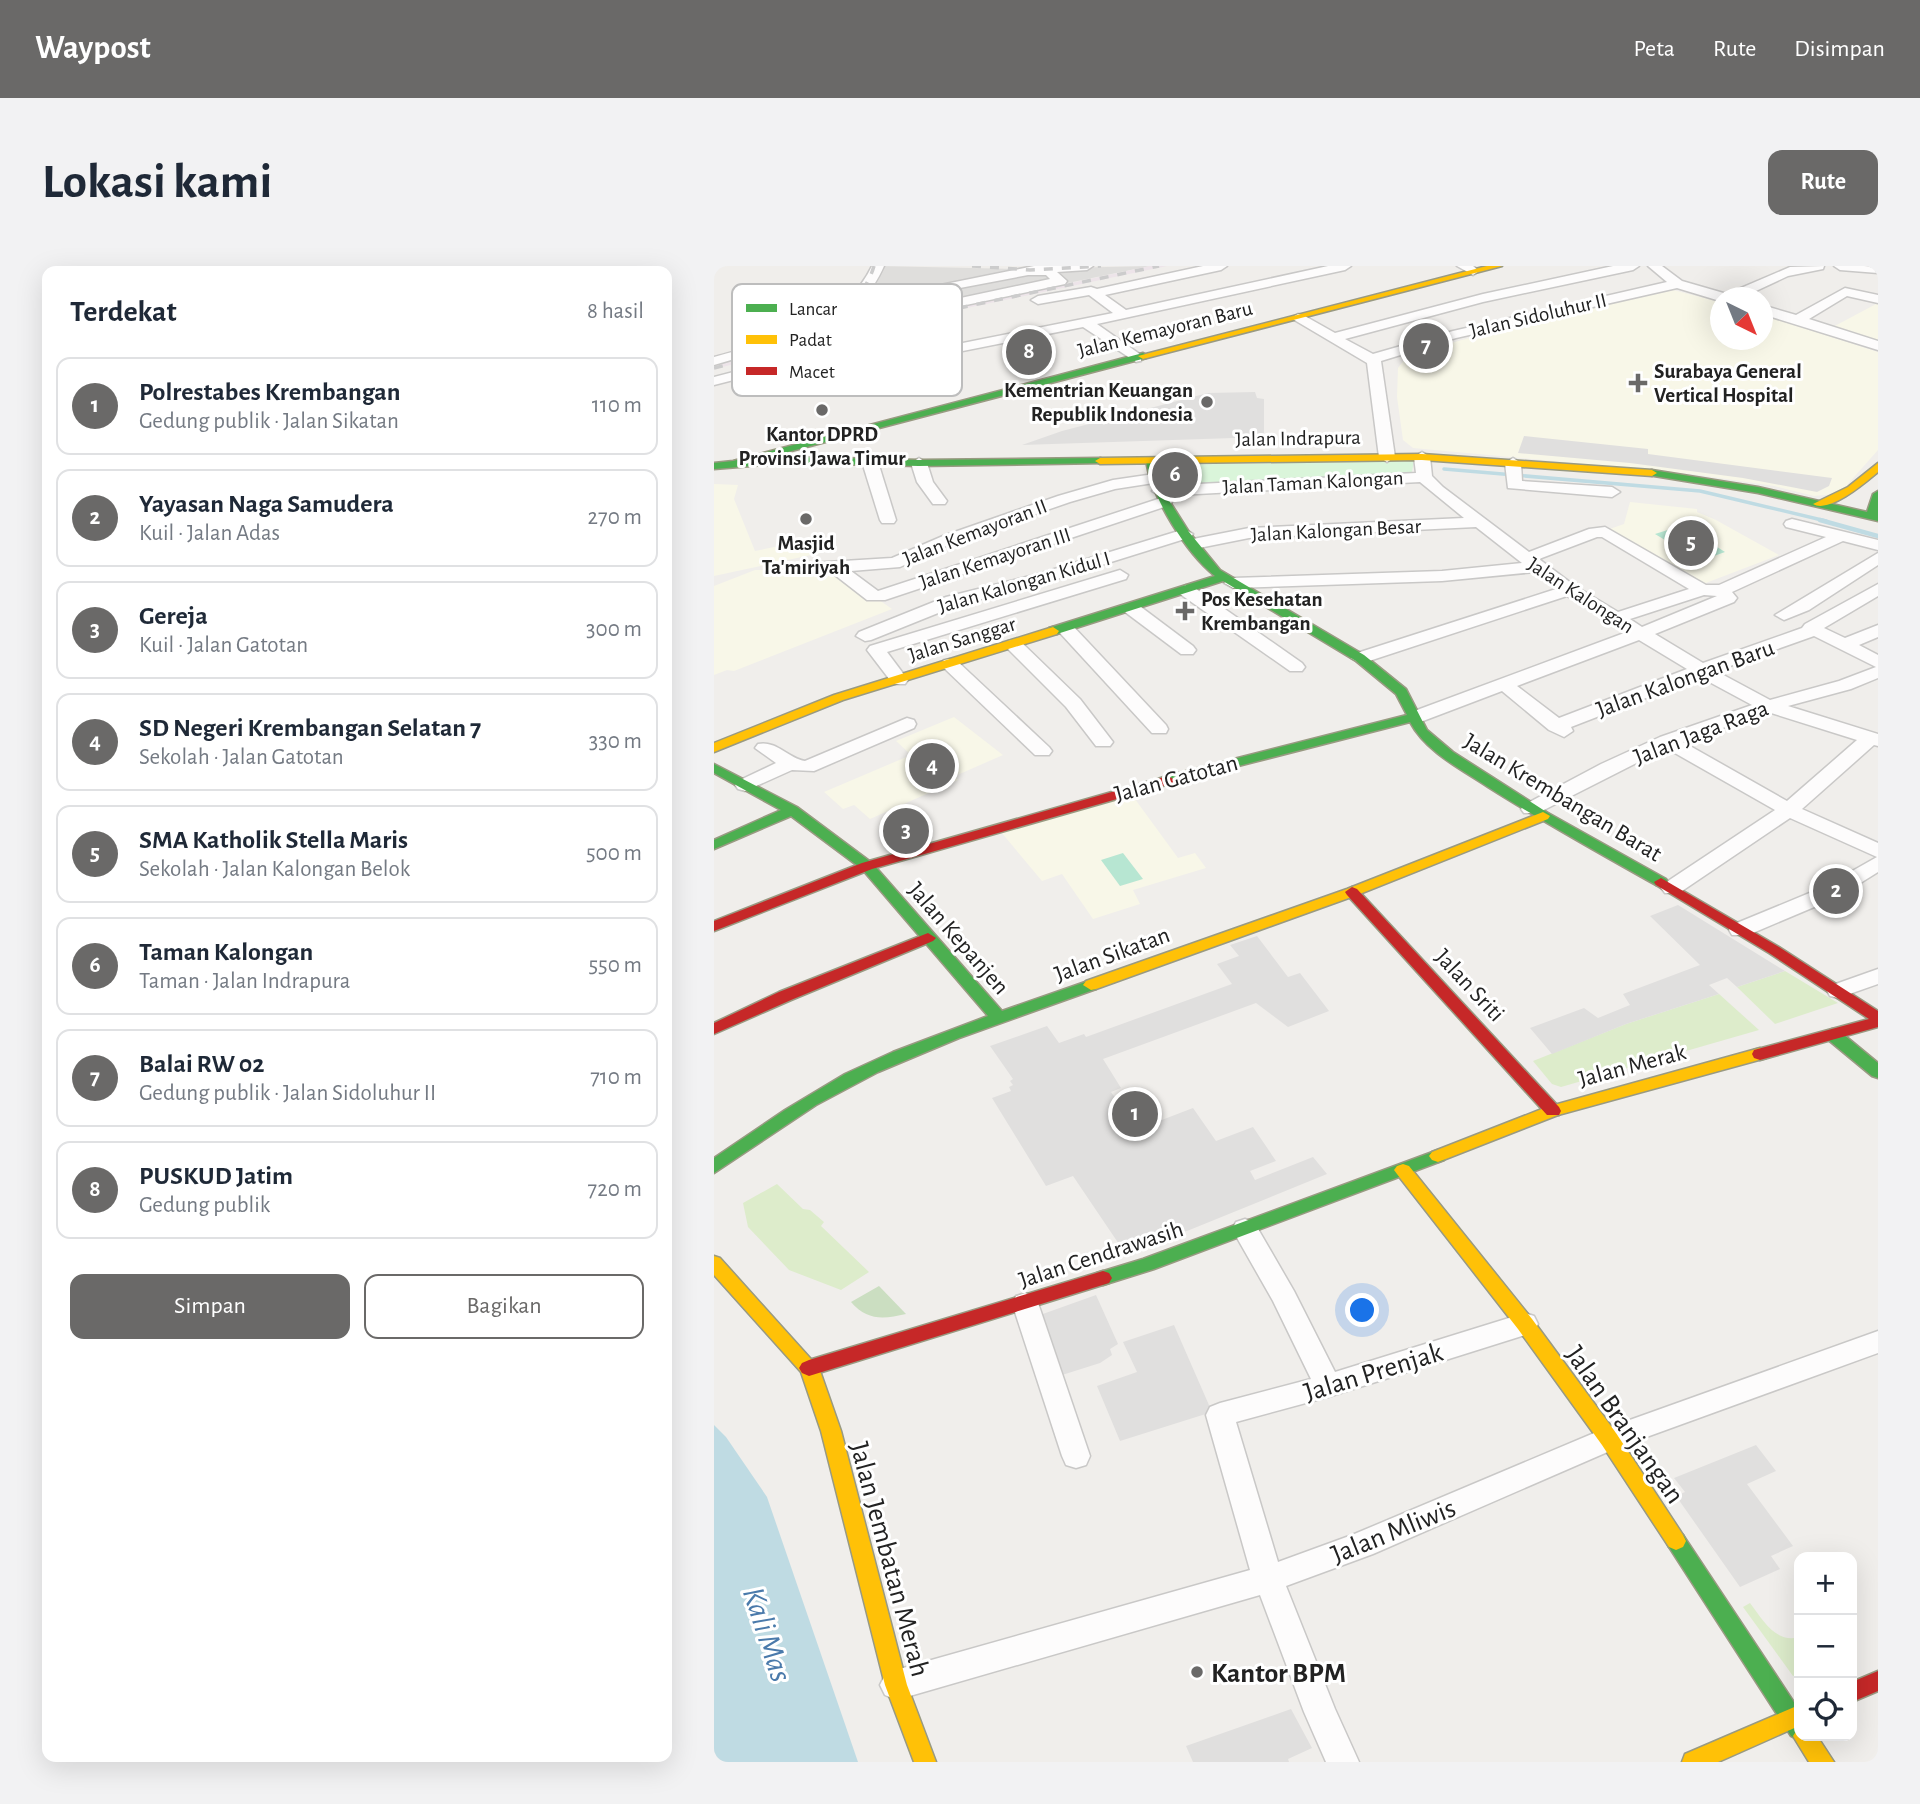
<!DOCTYPE html>
<html lang="id">
<meta charset="utf-8">
<style>
body{margin:0;font-family:"Alegreya Sans",sans-serif;background:#f2f2f3;color:#1f2937}
.controls{position:absolute;right:21px;bottom:21px;display:grid;overflow:hidden;border-radius:14px;box-shadow:0 7px 28px #0002}
.controls button{width:63px;height:63px;display:grid;place-items:center;padding:0;border:0;border-bottom:2px solid #e0e1e3;background:#fff;color:#1f2937;font:35px sans-serif}
.compass{position:absolute;left:996px;top:21px;width:63px;height:63px;border-radius:50%;background:#fff;box-shadow:0 7px 28px #0002;rotate:137deg}
.you{position:absolute;left:649px;top:1045px;width:24px;height:24px;margin:-18px;border:5px solid #fff;border-radius:50%;background:#1a73e8;box-shadow:0 0 0 10px #1a73e833}
.badge{display:grid;place-items:center;width:46px;height:46px;border-radius:50%;background:#6a6968;color:#fff;font-size:23px;font-weight:700}
.pin{position:absolute;translate:-50% -50%;border:4px solid #fff;box-shadow:0 2px 7px #0006}
.list{margin:0;padding:0;list-style:none}
h2{display:flex;justify-content:space-between;align-items:center;height:91px;margin:0;padding:0 28px;font-size:30px}
h2 small{font-size:23px;font-weight:400;color:#747a83}
.list li{display:grid;grid-template-columns:46px 1fr auto;gap:21px;align-items:center;box-sizing:border-box;height:98px;margin:0 14px 14px;padding:0 14px;border:2px solid #e0e1e3;border-radius:14px}
.list b{display:block;font-size:26px;white-space:nowrap}
.list p{margin:0;font-size:23px;white-space:nowrap;color:#747a83}
.list em{font-size:23px;font-style:normal;color:#747a83}
.actions{display:flex;gap:14px;padding:21px 28px}
.actions a{flex:1;padding:16px 0;border:2px solid #6a6968;border-radius:14px;text-align:center;font-size:24px;color:#6a6968}
.actions .main{background:#6a6968;color:#fff}
.icon{flex:none;width:38px;height:38px;fill:none;stroke:currentColor;stroke-width:2;stroke-linecap:round;stroke-linejoin:round}
.map{position:relative;flex:none;width:1164px;height:1496px;overflow:hidden;border-radius:14px}
header{display:flex;align-items:center;gap:42px;box-sizing:border-box;height:98px;padding:0 35px;background:#6a6968;color:#fff}
header strong{font-size:33px}
nav{display:flex;gap:38px;margin-inline-start:auto;font-size:24px}
.intro{display:flex;align-items:center;justify-content:space-between;box-sizing:border-box;height:168px;padding:0 42px}
h1{margin:0;font-size:49px}
.button{padding:18px 32px;border-radius:14px;background:#6a6968;color:#fff;font-size:24px;font-weight:700}
main{display:flex;gap:42px;padding:0 42px}
aside{flex:1;background:#fff;border-radius:14px;box-shadow:0 7px 28px #0002}
.map>svg:first-child{display:block}
</style>
<header>
<strong>Waypost</strong>
<nav><a>Peta</a><a>Rute</a><a>Disimpan</a></nav>
</header>
<div class="intro"><h1>Lokasi kami</h1><a class="button">Rute</a></div>
<main>
<aside>
<h2>Terdekat<small>8 hasil</small></h2>
<ul class="list">
<li><span class="badge">1</span><div><b>Polrestabes Krembangan</b><p>Gedung publik · Jalan Sikatan</p></div><em>110 m</em></li>
<li><span class="badge">2</span><div><b>Yayasan Naga Samudera</b><p>Kuil · Jalan Adas</p></div><em>270 m</em></li>
<li><span class="badge">3</span><div><b>Gereja</b><p>Kuil · Jalan Gatotan</p></div><em>300 m</em></li>
<li><span class="badge">4</span><div><b>SD Negeri Krembangan Selatan 7</b><p>Sekolah · Jalan Gatotan</p></div><em>330 m</em></li>
<li><span class="badge">5</span><div><b>SMA Katholik Stella Maris</b><p>Sekolah · Jalan Kalongan Belok</p></div><em>500 m</em></li>
<li><span class="badge">6</span><div><b>Taman Kalongan</b><p>Taman · Jalan Indrapura</p></div><em>550 m</em></li>
<li><span class="badge">7</span><div><b>Balai RW 02</b><p>Gedung publik · Jalan Sidoluhur II</p></div><em>710 m</em></li>
<li><span class="badge">8</span><div><b>PUSKUD Jatim</b><p>Gedung publik</p></div><em>720 m</em></li>
</ul>
<div class="actions"><a class="main">Simpan</a><a>Bagikan</a></div>
</aside>
<div class="map">
<svg width="1164" height="1496" viewBox="0 0 1164 1496">
<rect width="100%" height="100%" fill="#f0eeeb"/>
<polygon fill="#dfdedc" points="165,0 304,3 436,0 242,40 0,100 0,95 63,76 128,45"/>
<polygon fill="#ede4e9" points="436,0 453,0 243,44 0,103 0,100 160,59"/>
<g fill="#f8f7e8">
<polygon points="959,24 1006,36 1006,74 1048,74 1049,49 1164,86 1164,184 1133,219 1121,228 1100,230 1060,220 978,208 699,182 689,174 683,131 684,102 694,89 838,49"/>
<polygon points="1164,37 1164,76 1117,62"/>
<polygon points="0,218 24,219 20,233 41,285 104,272 111,286 0,310"/>
<polygon points="916,236 983,243 983,246 1002,254 1065,289 984,320 890,265 910,258"/>
<polygon points="121,303 178,343 20,405 13,404 0,409 0,320 41,304"/>
<polygon points="240,451 289,489 241,510 244,514 156,553 140,539 129,543 110,526 197,489 182,475"/>
<polygon points="418,529 464,592 481,587 492,602 419,624 426,638 379,653 348,608 328,615 287,566"/>
</g>
<g fill="#ddeccb">
<polygon points="1071,705 1124,737 1061,758 1023,721"/>
<polygon points="1005,728 1045,764 847,821 838,818 819,795 912,758"/>
<polygon points="63,918 89,943 96,944 110,956 107,960 155,1006 127,1024 75,1004 34,961 29,937"/>
<path d="M1036,1337C1048,1353 1062,1378 1085,1371V1408L1079,1410L1029,1341Z"/>
</g>
<path fill="#cbdec1" d="M165,1020L192,1048C170,1053 153,1055 137,1036Z"/>
<polygon fill="#daf5da" points="700,195 697,210 454,219 446,199"/>
<g fill="#b7e6d2">
<polygon points="963,261 973,262 1011,286 986,295 941,268"/>
<polygon points="409,587 429,613 406,620 387,594"/>
</g>
<g fill="#e0dfde">
<polygon points="541,126 543,132 550,133 550,171 308,179 348,165 494,127"/>
<polygon points="810,170 934,183 934,188 1118,212 1115,220 1103,226 1029,212 916,197 804,187"/>
<polygon points="964,639 1071,705 1023,721 1013,712 995,719 1005,728 912,758 838,788 816,762 870,742 884,752 916,739 909,728 986,699 936,650"/>
<polygon points="543,670 574,711 586,707 615,745 574,761 542,737 389,793 407,822 397,826 402,833 411,830 432,860 479,842 502,875 539,861 562,895 536,905 541,914 599,891 613,908 473,965 461,967 411,987 359,910 332,920 278,832 297,825 295,821 299,819 296,815 299,813 276,780 333,760 345,777 370,768 372,771 518,718 503,698 525,690 516,679"/>
<polygon points="382,1029 404,1078 396,1083 398,1089 386,1097 345,1110 326,1049"/>
<polygon points="460,1059 498,1146 406,1175 383,1120 423,1106 409,1076"/>
<polygon points="1042,1179 1062,1205 1033,1218 1079,1280 1057,1290 1066,1303 1026,1321 962,1230 971,1226 960,1212"/>
<polygon points="577,1443 598,1482 574,1493 575,1496 479,1496 472,1480"/>
</g>
<polygon fill="#bfdbe3" points="0,1159 12,1171 53,1231 144,1496 2,1496 0,1487"/>
<g fill="none" stroke-linecap="round" stroke-linejoin="round">
<polyline stroke="#bfdbe3" stroke-width="3.5" points="730,203 986,225 1112,255"/>
<polyline stroke="#bfdbe3" stroke-width="4.5" points="1106,254 1164,270"/>
<g stroke="#c9c8c7" stroke-width="3">
<g id="street">
<path d="M158,0H170C158,27 141,46 115,60L336,13L332,9H314L172,36V30L177,29L320,0H379L373,4L343,6L353,15L351,18L82,75L0,99V91C59,75 129,60 158,0Z"/>
<polygon points="489,0 513,0 507,4 391,29 412,44 614,0 637,0 631,4 383,58 427,89 427,95 422,96 369,61 43,126 36,122 43,118 399,47 375,29 324,38 317,34 324,30 377,21 383,23"/>
<polygon points="743,0 759,0 765,5 759,9"/>
<polygon points="899,0 925,0 919,4 769,36 631,73 659,88 739,65 953,16 934,0 948,0 968,15 1013,28 1076,1 1110,0 1109,3 1074,10 1027,32 1006,32 1006,35 963,22 742,72 667,95 681,191 673,196 665,191 653,97 577,52 584,48 589,49 621,67 769,28"/>
<polygon points="1120,0 1164,0 1164,7 1126,4"/>
<polygon points="1131,22 1164,29 1164,37 1133,30 1095,53 1164,75 1164,84 1048,48 1048,39 1082,49"/>
<polygon points="240,49 245,50 245,56 0,119 0,111"/>
<path d="M708,186L716,191L718,210L729,221L815,286L875,263L891,261L992,319H1005L1112,271L1072,261L1070,258L1072,255L1078,253L1164,274V284L1129,275L1018,326L1023,332L1020,336L941,368L989,397L1088,362L1091,358L1164,318V330L1110,362L1131,372L1164,359V371L1145,379L1164,389V412L1137,423L1074,440L1164,468V480L1160,479L1088,543L1164,577V606L1124,631L1034,669H1018L1015,664L1018,659L1110,621L1163,591L1076,552L965,627H951L947,622L951,617L1061,544L952,482L824,547H810L807,543L810,539L887,498L946,471L1038,439L986,411L857,461L859,465L850,471L835,464L788,425L709,455H695L693,451L695,447L913,366L853,330L652,396L646,397L637,392L640,388L842,323L821,306L728,315L519,322L510,317L519,312L728,305L808,297L762,261L535,272L480,283L472,278L474,274L535,262L750,252L706,216L446,230L438,225L446,220L702,207L700,191ZM883,271H888L975,323L904,346L861,320L825,293ZM990,329L1003,330L928,361L916,353ZM1100,370L1162,401L1125,415L1056,434L1002,405ZM925,374L973,403L845,452L803,420ZM1054,446L1143,474L1073,535L969,476Z"/>
<polygon points="156,191 164,196 182,254 180,257 168,257 166,254 148,196"/>
<polygon points="205,192 213,197 219,216 233,235 231,238 219,238 203,216 197,197"/>
<polygon points="799,192 807,197 808,215 898,221 906,226 898,231 794,222 791,197"/>
<polygon points="440,208 448,213 446,216 401,223 356,236 241,276 186,301 137,305 164,325 444,233 456,233 458,236 456,239 171,334 153,334 117,306 80,308 72,303 80,298 178,292 229,270 344,230 399,214"/>
<polygon points="471,263 479,268 477,271 333,316 244,339 157,374 151,375 142,370 145,366 232,331 324,308"/>
<polygon points="1164,287 1164,299 1095,344 1070,354 1061,349"/>
<polygon points="406,304 414,309 412,313 173,386 194,414 191,418 179,418 153,384 156,380"/>
<polygon points="472,319 478,320 588,397 591,401 588,405 576,405 466,328 463,324"/>
<polygon points="417,337 423,338 479,380 482,384 479,388 467,388 411,346 408,342"/>
<polygon points="352,358 358,359 452,459 454,463 452,467 438,467 346,367 343,363 346,359"/>
<polygon points="300,374 306,375 366,433 399,476 396,480 382,480 352,441 294,383 291,379 294,375"/>
<polygon points="236,393 242,394 335,481 338,485 335,489 321,489 230,402 227,398 230,394"/>
<path d="M193,452L200,454L202,458L200,462L100,505L78,504L31,525L24,523L21,519L24,515L62,497L41,482L44,478C62,474 74,492 91,495Z"/>
<polygon points="1164,703 1164,718 1124,732 1116,730 1113,725 1116,720"/>
<polygon points="531,953 540,956 580,1025 621,1106 811,1047 820,1050 824,1058 820,1066 811,1069 614,1131 522,1156 564,1296 638,1269 885,1165 1164,1065 1164,1087 905,1181 659,1288 572,1320 621,1443 645,1496 612,1496 590,1446 546,1329 182,1434 171,1429 166,1419 171,1409 182,1404 536,1304 492,1149 496,1141 506,1137 597,1113 559,1035 518,963 522,956"/>
<polygon points="311,1027 320,1030 324,1037 376,1190 372,1199 362,1202 352,1199 348,1190 298,1037 302,1030"/>
</g>
</g>
<g stroke="#999a82" stroke-width="3">
<g id="fast">
<polygon points="429,87 434,90 432,92 47,193 77,191 205,194 386,192 390,193 390,197 205,200 77,197 0,203 0,197 19,195"/>
<path d="M437,192L442,195L445,213L456,236L475,266L506,304L650,389L692,423L713,464L739,486L834,547L952,613L954,616L952,619H942C885,587 829,556 774,521C747,503 712,486 696,456L454,518L449,517L447,514L449,511L693,449L682,428L642,395L509,315L343,368H335V362L501,310C472,287 438,232 432,195Z"/>
<polygon points="938,204 1044,221 1153,246 1159,228 1164,225 1164,255 1044,227 934,209 934,205"/>
<polygon points="0,498 83,541 158,597 288,745 377,714 385,719 382,723 245,772 164,806 102,839 0,907 0,892 71,844 131,808 179,786 274,750 148,603 77,550 0,583 0,574 67,544 0,507"/>
<polygon points="1118,763 1124,764 1164,797 1164,812 1158,810 1112,772 1110,768"/>
<polygon points="724,884 730,886 733,890 730,894 440,1003 389,1019 383,1017 380,1012 383,1007 429,993"/>
<polygon points="962,1266 969,1269 1085,1444 1085,1470 1093,1470 1085,1474 1077,1470 955,1281 952,1275 955,1269"/>
</g>
</g>
<g stroke="#999a82" stroke-width="3">
<g id="slow">
<polygon points="773,0 788,0 429,93 424,90"/>
<polygon points="708,188 938,204 943,207 938,210 708,194 386,198 381,195 386,192"/>
<path d="M1164,197V206C1152,216 1115,248 1099,238L1134,221Z"/>
<polygon points="339,361 345,365 343,368 129,434 0,486 0,477 120,429"/>
<polygon points="829,546 836,550 834,553 643,629 382,723 377,724 369,719 372,715 633,623"/>
<polygon points="1046,782 1054,788 1052,792 844,849 724,896 718,894 715,890 718,886 833,841"/>
<polygon points="689,898 695,900 818,1053 902,1167 969,1269 972,1275 969,1281 962,1284 955,1281 888,1179 804,1063 683,908 680,904 683,900"/>
<polygon points="0,990 6,992 105,1102 127,1165 193,1419 222,1496 200,1496 171,1419 107,1165 87,1106 0,1009"/>
<polygon points="1085,1439 1085,1460 1004,1496 968,1496 971,1488"/>
<polygon points="1085,1461 1085,1470 1103,1470 1120,1496 1095,1496 1079,1470"/>
</g>
</g>
<g stroke="#999a82" stroke-width="3">
<g id="jam">
<polygon points="454,510 461,514 459,517 158,603 0,665 0,655 148,597"/>
<polygon points="947,612 1065,681 1164,745 1164,761 1046,794 1040,792 1038,788 1040,784 1155,753 1055,687 942,619 940,616"/>
<polygon points="638,621 643,623 845,841 847,845 845,849 833,849 633,629 631,626"/>
<polygon points="214,667 222,672 219,675 77,734 0,768 0,757 65,726"/>
<polygon points="389,1005 395,1007 398,1012 395,1017 95,1110 88,1107 85,1102 88,1097 95,1094"/>
<polygon points="1164,1405 1164,1425 1138,1436 1138,1416"/>
</g>
</g>
<use href="#street" fill="#fdfcfc" fill-rule="evenodd"/>
<use href="#fast" fill="#4caf50" fill-rule="evenodd"/>
<use href="#slow" fill="#ffc107" fill-rule="evenodd"/>
<use href="#jam" fill="#c62828" fill-rule="evenodd"/>
<g stroke="#ccc" stroke-width="3.5" stroke-dasharray="9 9" stroke-linecap="butt">
<polyline points="258,0 316,4 387,0"/>
<path d="M40,83C86,69 145,51 160,0"/>
<polyline points="0,102 245,42 445,0"/>
</g>
</g>
<g fill="#6a6968" stroke="#fff" stroke-width="2.5">
<path d="M920.5 106.5h7v7h7v7h-7v7h-7v-7h-7v-7h7z"/>
<circle cx="493" cy="136" r="7"/>
<circle cx="108" cy="144" r="7"/>
<circle cx="92" cy="253" r="7"/>
<path d="M467.5 334.5h7v7h7v7h-7v7h-7v-7h-7v-7h7z"/>
<circle cx="483" cy="1406" r="7"/>
</g>
<g text-anchor="middle" stroke-width="6" stroke-linejoin="round" paint-order="stroke">
<g font-size="21" fill="#222" stroke="#fff">
<text transform="translate(824 49) rotate(-13)" y="7">Jalan Sidoluhur II</text>
<text transform="translate(451 63) rotate(-14)" y="7">Jalan Kemayoran Baru</text>
<text transform="translate(584 172) rotate(-1)" y="7">Jalan Indrapura</text>
<text transform="translate(599 216) rotate(-3)" y="7">Jalan Taman Kalongan</text>
<text transform="translate(622 264) rotate(-3)" y="7">Jalan Kalongan Besar</text>
<text transform="translate(261 266) rotate(-21)" y="7">Jalan Kemayoran II</text>
<text transform="translate(281 292) rotate(-18)" y="7">Jalan Kemayoran III</text>
<text transform="translate(310 316) rotate(-16)" y="7">Jalan Kalongan Kidul I</text>
<text transform="translate(867 329) rotate(33)" y="7">Jalan Kalongan</text>
<text transform="translate(248 373) rotate(-17)" y="7">Jalan Sanggar</text>
</g>
<g font-size="21" font-weight="bold" fill="#222" stroke="#fff" text-anchor="start">
<text x="940" y="112">Surabaya General<tspan x="940" dy="24">Vertical Hospital</tspan></text>
<text x="479" y="131" text-anchor="end">Kementrian Keuangan<tspan x="479" dy="24">Republik Indonesia</tspan></text>
<text x="108" y="175" text-anchor="middle">Kantor DPRD<tspan x="108" dy="24">Provinsi Jawa Timur</tspan></text>
<text x="92" y="284" text-anchor="middle">Masjid<tspan x="92" dy="24">Ta'miriyah</tspan></text>
<text x="487" y="340">Pos Kesehatan<tspan x="487" dy="24">Krembangan</tspan></text>
</g>
<g font-size="24" fill="#222" stroke="#fff">
<text transform="translate(971 412) rotate(-20)" y="8">Jalan Kalongan Baru</text>
<text transform="translate(987 466) rotate(-21)" y="8">Jalan Jaga Raga</text>
<text transform="translate(462 512) rotate(-15)" y="8">Jalan Gatotan</text>
<text transform="translate(849 531) rotate(31)" y="8">Jalan Krembangan Barat</text>
<text transform="translate(245 672) rotate(49)" y="8">Jalan Kepanjen</text>
<text transform="translate(398 688) rotate(-20)" y="8">Jalan Sikatan</text>
<text transform="translate(756 719) rotate(47)" y="8">Jalan Sriti</text>
<text transform="translate(918 799) rotate(-15)" y="8">Jalan Merak</text>
<text transform="translate(387 988) rotate(-18)" y="8">Jalan Cendrawasih</text>
</g>
<g font-size="28" fill="#222" stroke="#fff">
<text transform="translate(659 1105) rotate(-17)" y="10">Jalan Prenjak</text>
<text transform="translate(912 1158) rotate(55)" y="10">Jalan Branjangan</text>
<text transform="translate(679 1264) rotate(-22)" y="10">Jalan Mliwis</text>
<text transform="translate(177 1293) rotate(75)" y="10">Jalan Jembatan Merah</text>
</g>
<g font-size="28" font-weight="bold" fill="#222" stroke="#fff" text-anchor="start">
<text x="497" y="1416">Kantor BPM</text>
</g>
<g font-size="32" font-style="italic" fill="#4a7aab" stroke="#fff">
<text transform="translate(54 1368) rotate(72)" y="11">Kali Mas</text>
</g>
</g>
<rect x="18" y="18" width="230" height="112" rx="10" fill="#fff" stroke="#bdbdbd" stroke-width="2"/>
<rect x="32" y="38" width="31" height="8" fill="#4caf50"/>
<rect x="32" y="69" width="31" height="9" fill="#ffc107"/>
<rect x="32" y="101" width="31" height="8" fill="#c62828"/>
<g font-size="19" fill="#222">
<text x="75" y="49">Lancar</text>
<text x="75" y="80">Padat</text>
<text x="75" y="112">Macet</text>
</g>
</svg>
<div class="controls">
<button>+</button>
<button>−</button>
<button><svg class="icon" aria-label="locate" viewBox="0 0 24 24"><circle cx="12" cy="12" r="6"/><path d="M12 2v4M12 18v4M2 12h4M18 12h4"/></svg></button>
</div>
<svg class="compass" viewBox="-18 -18 36 36"><path d="M0-13l5 13h-10z" fill="#e53935"/><path d="M0 13l5-13h-10z" fill="#747a83"/></svg>
<div class="you"></div>
<div class="pin badge" style="left:421px;top:848px">1</div>
<div class="pin badge" style="left:1122px;top:625px">2</div>
<div class="pin badge" style="left:192px;top:565px">3</div>
<div class="pin badge" style="left:218px;top:500px">4</div>
<div class="pin badge" style="left:977px;top:277px">5</div>
<div class="pin badge" style="left:461px;top:209px">6</div>
<div class="pin badge" style="left:712px;top:80px">7</div>
<div class="pin badge" style="left:315px;top:86px">8</div>
</div>
</main>
